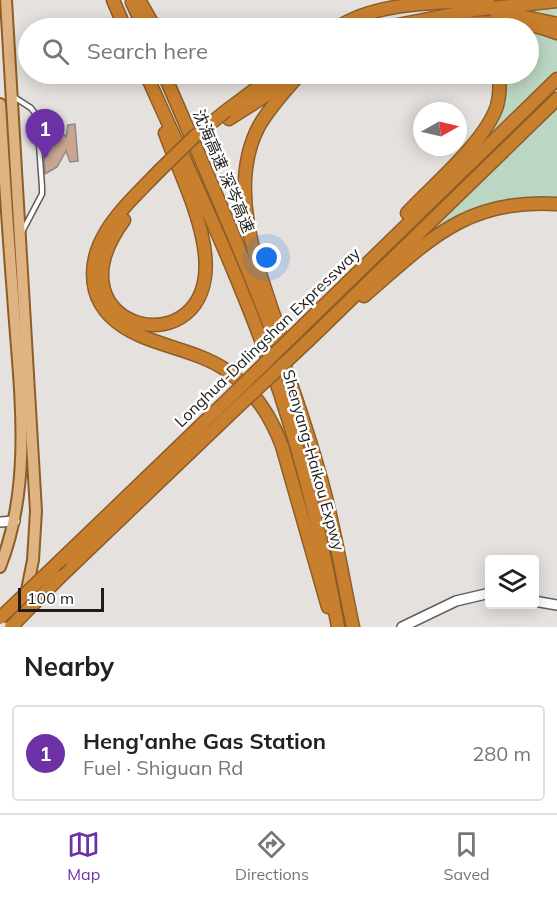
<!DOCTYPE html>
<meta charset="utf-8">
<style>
body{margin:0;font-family:Mulish,"Noto Sans SC",sans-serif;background:#f2f2f2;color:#222}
.controls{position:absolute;right:18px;bottom:18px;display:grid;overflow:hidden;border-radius:6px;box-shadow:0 3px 15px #0003}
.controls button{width:54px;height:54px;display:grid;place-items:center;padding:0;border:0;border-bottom:2px solid #e0e0e0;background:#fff;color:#222;font:30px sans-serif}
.compass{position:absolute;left:413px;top:102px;width:54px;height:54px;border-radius:50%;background:#fff;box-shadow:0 3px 15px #0003;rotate:82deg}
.scale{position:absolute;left:18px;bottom:15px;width:86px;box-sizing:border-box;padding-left:6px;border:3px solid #1d1c1b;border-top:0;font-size:16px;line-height:21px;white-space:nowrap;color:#1d1c1b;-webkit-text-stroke:4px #fff;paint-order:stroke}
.you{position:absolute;left:267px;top:258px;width:21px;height:21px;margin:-15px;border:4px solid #fff;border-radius:50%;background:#1a73e8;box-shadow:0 0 0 9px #1a73e833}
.badge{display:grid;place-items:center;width:39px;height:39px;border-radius:50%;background:#6d31a6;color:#fff;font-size:20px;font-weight:700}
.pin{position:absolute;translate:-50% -50px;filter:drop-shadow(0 2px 3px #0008)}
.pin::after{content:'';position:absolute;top:32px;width:21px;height:18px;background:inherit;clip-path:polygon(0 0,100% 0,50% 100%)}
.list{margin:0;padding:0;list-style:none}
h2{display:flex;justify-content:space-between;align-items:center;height:78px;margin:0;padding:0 24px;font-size:26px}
h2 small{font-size:20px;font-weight:400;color:#767676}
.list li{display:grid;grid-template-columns:39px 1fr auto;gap:18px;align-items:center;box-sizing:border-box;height:96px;margin:0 12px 12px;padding:0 12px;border:2px solid #e0e0e0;border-radius:6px}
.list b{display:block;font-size:22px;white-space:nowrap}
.list p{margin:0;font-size:20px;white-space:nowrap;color:#767676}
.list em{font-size:20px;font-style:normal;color:#767676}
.icon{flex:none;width:33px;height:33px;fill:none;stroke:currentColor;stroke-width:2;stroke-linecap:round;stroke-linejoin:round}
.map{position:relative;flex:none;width:557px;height:627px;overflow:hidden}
.search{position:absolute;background:#fff;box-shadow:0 3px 15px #0003;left:18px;right:18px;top:18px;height:66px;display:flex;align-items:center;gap:15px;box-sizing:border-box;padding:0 21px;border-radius:33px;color:#767676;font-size:22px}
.sheet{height:186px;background:#fff}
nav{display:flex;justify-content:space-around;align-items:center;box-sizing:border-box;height:84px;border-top:2px solid #e0e0e0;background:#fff;font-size:16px;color:#767676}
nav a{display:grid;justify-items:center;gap:3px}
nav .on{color:#6d31a6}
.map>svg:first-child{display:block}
</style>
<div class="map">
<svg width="557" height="627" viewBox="0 0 557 627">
<rect width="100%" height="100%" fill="#e5e1df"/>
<g fill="#bbd6c2">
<polygon points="557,4 557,21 517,11"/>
<polygon points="529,29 557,38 557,73 509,122 464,161 488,130 503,74 528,74"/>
<path d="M557,108V199C542,199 526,199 511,200C469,205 438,232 405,256L426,233Z"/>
</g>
<polygon fill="#caa692" stroke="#8d8987" stroke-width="1.5" points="41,117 53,121 66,137 68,125 75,124 78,161 70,162 66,151 57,167 45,174 44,157 47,155 50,145 47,136 42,133"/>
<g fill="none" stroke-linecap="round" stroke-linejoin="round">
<g stroke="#605d5b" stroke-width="7">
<polyline id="lane" points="14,97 31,108 37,116 42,187 42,194 22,232"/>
</g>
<g stroke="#605d5b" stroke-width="12">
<g id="secondary">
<polyline points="0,522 15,521"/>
<polyline points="534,601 557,605"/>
<polyline points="402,627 456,601 490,593"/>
</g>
</g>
<g stroke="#8d5d27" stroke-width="14">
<g id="primary">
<polyline points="6,0 36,511 33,560 26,595"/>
<path d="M0,104C4,168 8,232 13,295C19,386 34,481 0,567"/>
</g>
</g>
<g stroke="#8d5d27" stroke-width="15">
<g id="highway">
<polyline points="113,0 125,28"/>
<polyline points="139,0 155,28"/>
<polyline points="132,2 144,28"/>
<polyline points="497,14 525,17 557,24"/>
<path d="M337,28C379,0 439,4 488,0"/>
<polyline points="382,28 475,10 557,1"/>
<path d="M423,28C466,23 516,16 557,33"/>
<path d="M146,74C193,179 243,283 280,393C305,469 324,548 338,627"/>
<path d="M164,74C220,204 280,335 319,472C334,522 342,576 353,627"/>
<polyline points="230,74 262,74"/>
<polyline points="226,111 262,84 281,74"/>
<polyline points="229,119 292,79"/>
<path d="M159,171C129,203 83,240 95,290C101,313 120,327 141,336C169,348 201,353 226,370C253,389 271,416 282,446L328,607"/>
<path d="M407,213C433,185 485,142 497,106C500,95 500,84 499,74"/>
<path d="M124,220C42,332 217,371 205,254C201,215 179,171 165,133"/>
<path d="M364,296C428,241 466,198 557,204"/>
<polyline points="304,325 557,79"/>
<polyline points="309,340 557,99"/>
<path d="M285,349C264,281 223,194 259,126C270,107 285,91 299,75"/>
<polyline points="62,559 221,406"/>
<polyline points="60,577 227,417"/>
</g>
</g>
<use href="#lane" stroke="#fff" stroke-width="4"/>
<use href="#secondary" stroke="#fff" stroke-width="9"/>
<use href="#primary" stroke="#dfb382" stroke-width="10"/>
<use href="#highway" stroke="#c9802e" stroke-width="12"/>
<g stroke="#8d5d27" stroke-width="15" stroke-linecap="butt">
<g id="highway-bridge">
<polyline points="159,171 195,136 226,111"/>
<polyline points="221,406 304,325"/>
<polyline points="227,417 309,340"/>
<polyline points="0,618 62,559"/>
<polyline points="11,627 60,577"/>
</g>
</g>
<use href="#highway-bridge" stroke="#c9802e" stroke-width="12"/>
</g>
<g text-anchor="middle" stroke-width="5" stroke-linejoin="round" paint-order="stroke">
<g font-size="16" fill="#1d1c1b" stroke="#fff">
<text transform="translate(224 171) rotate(67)" y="6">沈海高速 深岑高速</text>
<text transform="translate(267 337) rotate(-44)" y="6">Longhua-Dalingshan Expressway</text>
<text transform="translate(314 460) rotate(74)" y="6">Shenyang-Haikou Expwy</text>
</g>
</g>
</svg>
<div class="controls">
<button><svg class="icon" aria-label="layers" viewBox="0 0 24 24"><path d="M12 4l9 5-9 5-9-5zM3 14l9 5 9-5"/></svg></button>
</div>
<svg class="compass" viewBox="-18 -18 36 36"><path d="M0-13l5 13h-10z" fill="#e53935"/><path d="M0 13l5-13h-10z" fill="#767676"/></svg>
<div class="scale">100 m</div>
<div class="you"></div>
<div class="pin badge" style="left:45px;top:159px">1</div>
<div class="search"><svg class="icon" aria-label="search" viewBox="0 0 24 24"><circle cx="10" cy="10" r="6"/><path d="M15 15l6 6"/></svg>Search here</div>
</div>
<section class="sheet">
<h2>Nearby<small></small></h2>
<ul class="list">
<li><span class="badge">1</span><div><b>Heng'anhe Gas Station</b><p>Fuel · Shiguan Rd</p></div><em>280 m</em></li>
</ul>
</section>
<nav>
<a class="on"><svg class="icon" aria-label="map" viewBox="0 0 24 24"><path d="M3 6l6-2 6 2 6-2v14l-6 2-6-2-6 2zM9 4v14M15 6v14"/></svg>Map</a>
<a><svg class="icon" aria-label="directions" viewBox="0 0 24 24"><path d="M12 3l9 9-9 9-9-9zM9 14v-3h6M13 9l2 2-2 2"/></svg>Directions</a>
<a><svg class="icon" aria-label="saved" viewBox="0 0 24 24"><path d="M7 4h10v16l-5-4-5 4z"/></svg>Saved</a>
</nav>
